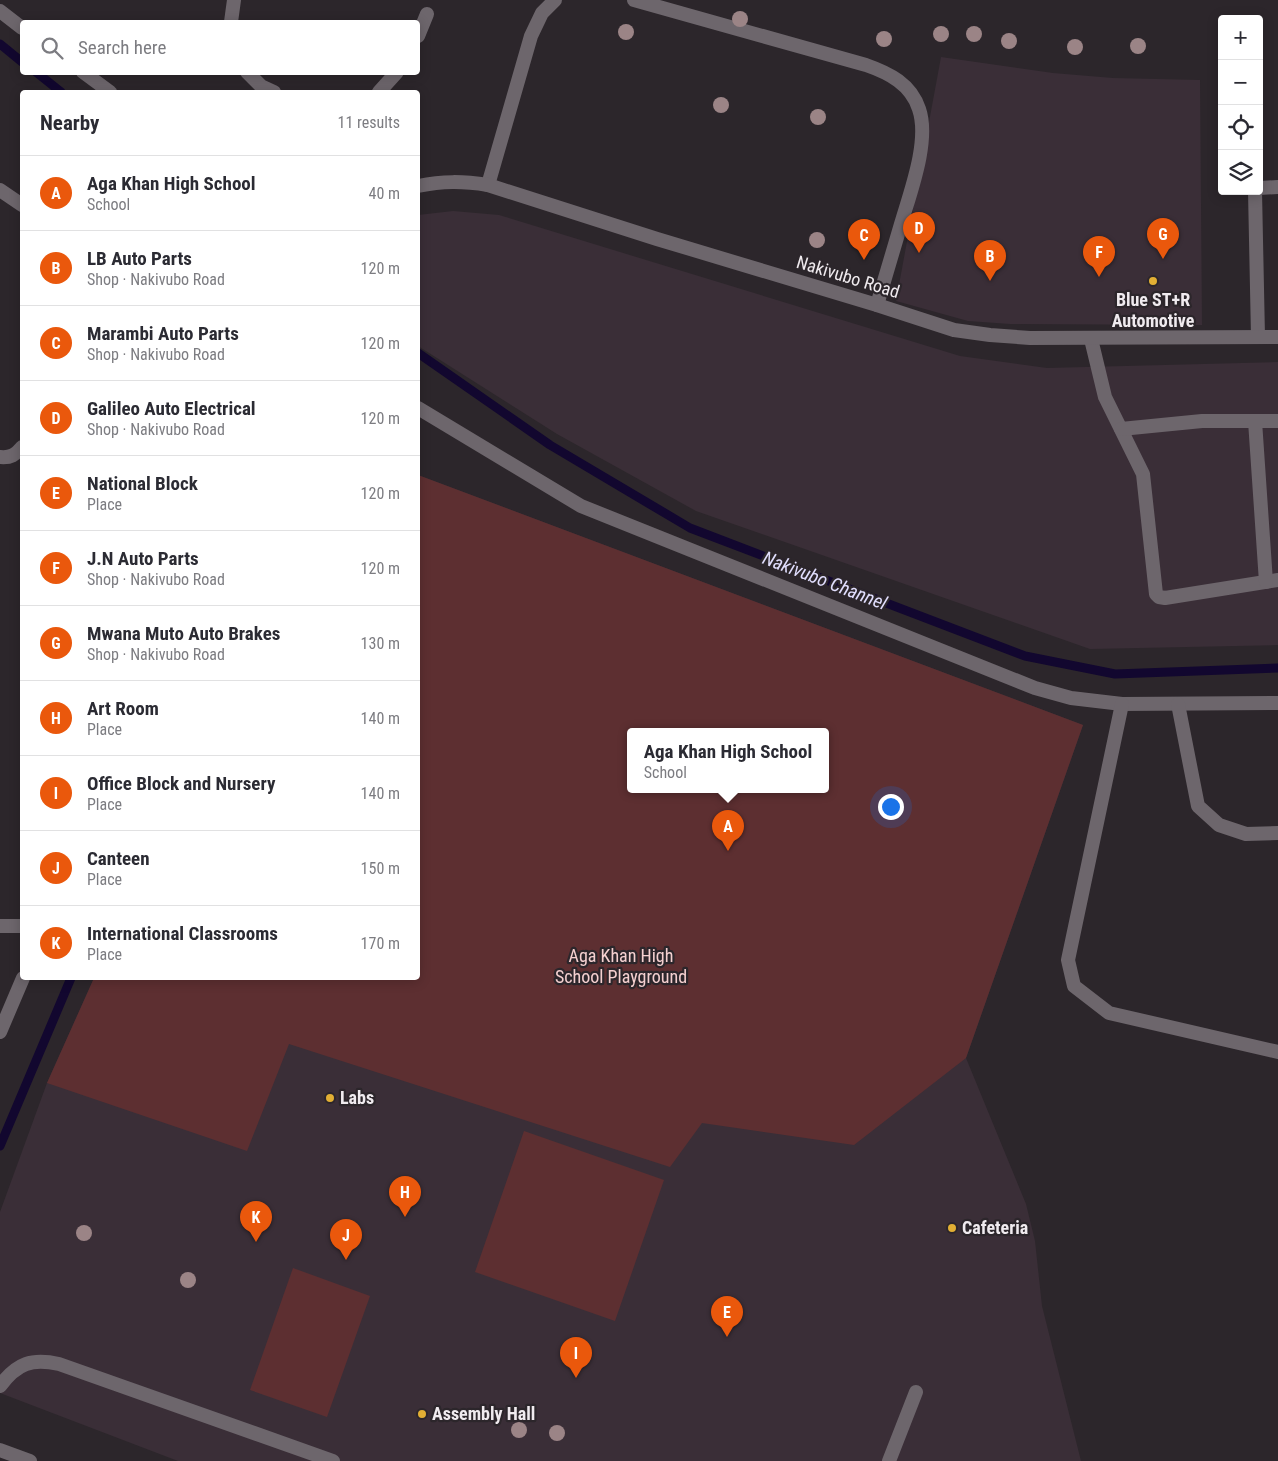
<!DOCTYPE html>
<meta charset="utf-8">
<style>
body{margin:0;font-family:"Roboto Condensed",sans-serif;background:#f2f2f3;color:#2b2b33}
.controls{position:absolute;right:15px;top:15px;display:grid;overflow:hidden;border-radius:5px;box-shadow:0 2px 12px #0003}
.controls button{width:45px;height:45px;display:grid;place-items:center;padding:0;border:0;border-bottom:1px solid #e1e1e2;background:#fff;color:#2b2b33;font:25px sans-serif}
.you{position:absolute;left:890px;top:806px;width:18px;height:18px;margin:-12px;border:4px solid #fff;border-radius:50%;background:#1a73e8;box-shadow:0 0 0 8px #1a73e833}
.badge{display:grid;place-items:center;width:32px;height:32px;border-radius:50%;background:#ea580c;color:#fff;font-size:16px;font-weight:700}
.pin{position:absolute;translate:-50% -41px;filter:drop-shadow(0 1px 2px #0008)}
.pin::after{content:'';position:absolute;top:26px;width:18px;height:15px;background:inherit;clip-path:polygon(0 0,100% 0,50% 100%)}
.popup{position:absolute;left:627px;top:728px;width:202px;height:65px;box-sizing:border-box;display:grid;place-content:center;border-radius:5px;background:#fff;filter:drop-shadow(0 1px 4px #0005);font-size:16px;white-space:nowrap;color:#7c7c81}
.popup b{font-size:19px;color:#2b2b33}
.popup::after{content:'';position:absolute;left:50%;top:100%;margin-left:-10px;border:10px solid transparent;border-top-color:#fff}
.list{margin:0;padding:0;list-style:none}
h2{display:flex;justify-content:space-between;align-items:center;height:65px;margin:0;padding:0 20px;font-size:21px}
h2 small{font-size:16px;font-weight:400;color:#7c7c81}
.list li{display:grid;grid-template-columns:32px 1fr auto;gap:15px;align-items:center;box-sizing:border-box;height:75px;padding:0 20px;border-top:1px solid #e1e1e2}
.list b{display:block;font-size:19px;white-space:nowrap}
.list p{margin:0;font-size:16px;white-space:nowrap;color:#7c7c81}
.list em{font-size:16px;font-style:normal;color:#7c7c81}
.icon{flex:none;width:28px;height:28px;fill:none;stroke:currentColor;stroke-width:2;stroke-linecap:round;stroke-linejoin:round}
.map{position:relative;flex:none;width:1278px;height:1461px;overflow:hidden}
.search{position:absolute;background:#fff;box-shadow:0 2px 12px #0003;left:20px;top:20px;width:400px;height:55px;display:flex;align-items:center;gap:12px;box-sizing:border-box;padding:0 18px;border-radius:5px;color:#7c7c81;font-size:19px}
.panel{position:absolute;background:#fff;box-shadow:0 2px 12px #0003;left:20px;top:90px;width:400px;height:890px;border-radius:5px}
.map>svg:first-child{display:block}
</style>
<div class="map">
<svg width="1278" height="1461" viewBox="0 0 1278 1461">
<rect width="100%" height="100%" fill="#2c262b"/>
<g fill="#3a2e37" fill-rule="evenodd">
<polygon points="941,57 1053,73 1113,78 1200,80 1202,325 1010,324 968,321 896,301"/>
<polygon points="453,211 499,215 960,356 1047,368 1278,362 1278,645 1090,649 696,511 557,434 418,346 418,215"/>
<path d="M418,475L1083,725L966,1058L1026,1204L1035,1241L1042,1306L1081,1461H178L0,1393V1212L47,1083L94,978H418ZM630,732H826V790H630Z"/>
</g>
<g fill="#5d2f31" fill-rule="evenodd">
<path d="M418,475L1083,725L966,1058L854,1145L702,1123L670,1167L289,1044L247,1151L47,1083L94,978H418ZM630,732H826V790H630Z"/>
<polygon points="524,1131 664,1180 615,1321 475,1272"/>
<polygon points="293,1268 370,1296 327,1417 250,1390"/>
</g>
<g fill="none" stroke-linecap="round" stroke-linejoin="round">
<g stroke="#12072f" stroke-width="9">
<polyline points="0,44 22,62"/>
<polyline points="36,72 61,92"/>
<polyline points="418,353 550,445 690,528 1025,656 1115,674 1278,668"/>
<polyline points="0,1146 71,978"/>
</g>
<g stroke="#6d666c" stroke-width="14">
<polyline points="231,22 234,0"/>
<polyline points="418,36 427,14"/>
<polyline points="247,72 261,86 274,92"/>
<polyline points="379,92 397,72"/>
<polyline points="1259,188 1278,187"/>
<polyline points="0,190 22,205"/>
<polyline points="1255,191 1258,337"/>
<polyline points="1091,339 1105,397 1143,474 1156,594 1159,597 1165,598 1278,580"/>
<polyline points="418,408 581,506 1035,688 1071,698 1122,704 1278,703"/>
<polyline points="1255,421 1266,582"/>
<polyline points="1121,429 1202,421 1278,421"/>
<path d="M0,457C11,458 15,455 22,447"/>
<polyline points="1122,704 1068,960 1074,986 1109,1013 1278,1052"/>
<polyline points="1178,704 1198,806 1219,825 1246,834 1278,833"/>
<polyline points="0,926 22,926"/>
<path d="M0,1386C17,1363 32,1358 59,1364L333,1461"/>
<polyline points="889,1461 916,1392"/>
</g>
<g stroke="#6d666c" stroke-width="14">
<path d="M634,0L866,65C889,73 911,84 919,109C930,141 910,193 901,224C893,251 885,278 877,305"/>
<polyline points="0,11 22,28"/>
<polyline points="83,72 110,92"/>
<polyline points="488,185 531,36 542,13 555,0"/>
</g>
<g stroke="#6d666c" stroke-width="14">
<path d="M418,186C443,181 462,181 488,185L657,239L877,305L954,330L990,335L1030,338L1278,337"/>
<polyline points="0,1032 23,978"/>
<polyline points="0,1450 30,1461"/>
</g>
</g>
<g fill="#9b8486">
<circle cx="740" cy="19" r="8"/>
<circle cx="626" cy="32" r="8"/>
<circle cx="941" cy="34" r="8"/>
<circle cx="974" cy="34" r="8"/>
<circle cx="884" cy="39" r="8"/>
<circle cx="1009" cy="41" r="8"/>
<circle cx="1138" cy="46" r="8"/>
<circle cx="1075" cy="47" r="8"/>
<circle cx="721" cy="105" r="8"/>
<circle cx="818" cy="117" r="8"/>
<circle cx="817" cy="240" r="8"/>
<circle cx="84" cy="1233" r="8"/>
<circle cx="188" cy="1280" r="8"/>
<circle cx="519" cy="1430" r="8"/>
<circle cx="557" cy="1433" r="8"/>
</g>
<g fill="#e2af34" stroke="#2c262b" stroke-width="2">
<circle cx="1153" cy="281" r="5"/>
<circle cx="330" cy="1098" r="5"/>
<circle cx="952" cy="1228" r="5"/>
<circle cx="422" cy="1414" r="5"/>
</g>
<g text-anchor="middle" stroke-width="4.5" stroke-linejoin="round" paint-order="stroke">
<g font-size="18" fill="#f0ebef" stroke="#2c262b">
<text transform="translate(848 277) rotate(17)" y="6">Nakivubo Road</text>
</g>
<g font-size="18" font-weight="bold" fill="#f0ebef" stroke="#2c262b" text-anchor="start">
<text x="1153" y="306" text-anchor="middle">Blue ST+R<tspan x="1153" dy="21">Automotive</tspan></text>
<text x="340" y="1104">Labs</text>
<text x="962" y="1234">Cafeteria</text>
<text x="432" y="1420">Assembly Hall</text>
</g>
<g font-size="18" fill="#f5d0d0" stroke="#2c262b">
<text x="621" y="962">Aga Khan High<tspan x="621" dy="21">School Playground</tspan></text>
</g>
<g font-size="19" font-style="italic" fill="#e1defd" stroke="#2c262b">
<text transform="translate(825 580) rotate(21)" y="7">Nakivubo Channel</text>
</g>
</g>
</svg>
<div class="controls">
<button>+</button>
<button>−</button>
<button><svg class="icon" aria-label="locate" viewBox="0 0 24 24"><circle cx="12" cy="12" r="6"/><path d="M12 2v4M12 18v4M2 12h4M18 12h4"/></svg></button>
<button><svg class="icon" aria-label="layers" viewBox="0 0 24 24"><path d="M12 4l9 5-9 5-9-5zM3 14l9 5 9-5"/></svg></button>
</div>
<div class="you"></div>
<div class="pin badge" style="left:728px;top:851px">A</div>
<div class="popup"><b>Aga Khan High School</b>School</div>
<div class="pin badge" style="left:990px;top:281px">B</div>
<div class="pin badge" style="left:864px;top:260px">C</div>
<div class="pin badge" style="left:919px;top:253px">D</div>
<div class="pin badge" style="left:727px;top:1337px">E</div>
<div class="pin badge" style="left:1099px;top:277px">F</div>
<div class="pin badge" style="left:1163px;top:259px">G</div>
<div class="pin badge" style="left:405px;top:1217px">H</div>
<div class="pin badge" style="left:576px;top:1378px">I</div>
<div class="pin badge" style="left:346px;top:1260px">J</div>
<div class="pin badge" style="left:256px;top:1242px">K</div>
<div class="search"><svg class="icon" aria-label="search" viewBox="0 0 24 24"><circle cx="10" cy="10" r="6"/><path d="M15 15l6 6"/></svg>Search here</div>
<section class="panel">
<h2>Nearby<small>11 results</small></h2>
<ul class="list">
<li><span class="badge">A</span><div><b>Aga Khan High School</b><p>School</p></div><em>40 m</em></li>
<li><span class="badge">B</span><div><b>LB Auto Parts</b><p>Shop · Nakivubo Road</p></div><em>120 m</em></li>
<li><span class="badge">C</span><div><b>Marambi Auto Parts</b><p>Shop · Nakivubo Road</p></div><em>120 m</em></li>
<li><span class="badge">D</span><div><b>Galileo Auto Electrical</b><p>Shop · Nakivubo Road</p></div><em>120 m</em></li>
<li><span class="badge">E</span><div><b>National Block</b><p>Place</p></div><em>120 m</em></li>
<li><span class="badge">F</span><div><b>J.N Auto Parts</b><p>Shop · Nakivubo Road</p></div><em>120 m</em></li>
<li><span class="badge">G</span><div><b>Mwana Muto Auto Brakes</b><p>Shop · Nakivubo Road</p></div><em>130 m</em></li>
<li><span class="badge">H</span><div><b>Art Room</b><p>Place</p></div><em>140 m</em></li>
<li><span class="badge">I</span><div><b>Office Block and Nursery</b><p>Place</p></div><em>140 m</em></li>
<li><span class="badge">J</span><div><b>Canteen</b><p>Place</p></div><em>150 m</em></li>
<li><span class="badge">K</span><div><b>International Classrooms</b><p>Place</p></div><em>170 m</em></li>
</ul>
</section>
</div>
